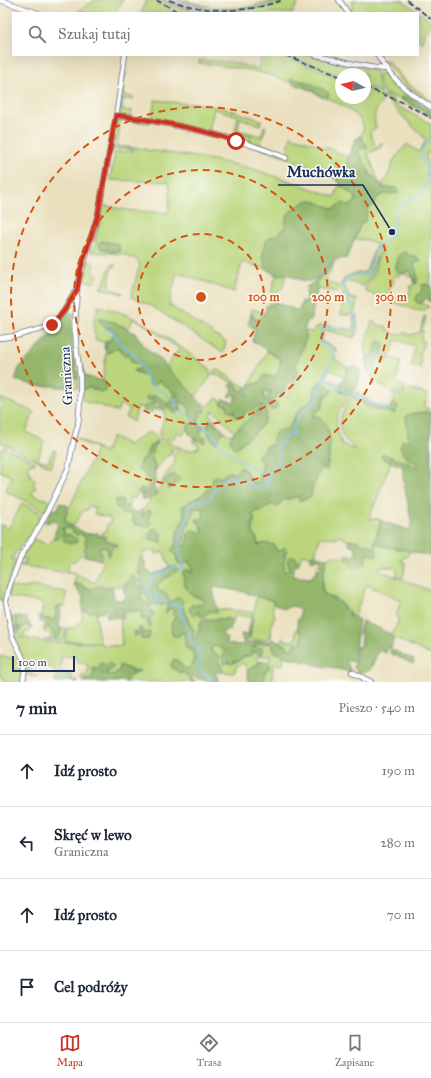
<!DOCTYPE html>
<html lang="pl">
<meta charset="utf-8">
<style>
body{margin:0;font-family:"IM FELL Great Primer",serif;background:#f6f6f7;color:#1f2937}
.compass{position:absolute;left:335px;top:68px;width:36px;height:36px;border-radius:50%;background:#fff;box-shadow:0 4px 16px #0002;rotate:278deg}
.scale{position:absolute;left:12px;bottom:10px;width:63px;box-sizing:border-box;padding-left:4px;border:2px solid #1b2f5e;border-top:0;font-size:11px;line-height:14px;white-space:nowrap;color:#1b2f5e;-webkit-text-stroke:3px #fdfcf7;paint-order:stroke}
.stop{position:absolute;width:12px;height:12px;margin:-9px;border:3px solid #c8321e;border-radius:50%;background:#fff}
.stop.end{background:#c8321e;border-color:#fff;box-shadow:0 1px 4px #0008}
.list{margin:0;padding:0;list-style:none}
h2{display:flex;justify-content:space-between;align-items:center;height:52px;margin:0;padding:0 16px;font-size:17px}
h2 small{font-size:13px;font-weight:400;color:#747a83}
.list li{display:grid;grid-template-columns:26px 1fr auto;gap:12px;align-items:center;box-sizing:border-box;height:72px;padding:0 16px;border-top:1px solid #e0e1e3}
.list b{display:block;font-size:15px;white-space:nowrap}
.list p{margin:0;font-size:13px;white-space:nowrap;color:#747a83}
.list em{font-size:13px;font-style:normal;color:#747a83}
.icon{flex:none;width:22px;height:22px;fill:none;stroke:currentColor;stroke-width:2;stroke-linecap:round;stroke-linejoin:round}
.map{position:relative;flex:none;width:431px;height:682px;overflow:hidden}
.search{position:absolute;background:#fff;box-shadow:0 4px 16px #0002;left:12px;right:12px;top:12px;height:44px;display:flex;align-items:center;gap:10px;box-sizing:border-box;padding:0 14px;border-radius:0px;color:#747a83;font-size:15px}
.sheet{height:340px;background:#fff}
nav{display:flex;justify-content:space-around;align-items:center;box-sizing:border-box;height:56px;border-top:1px solid #e0e1e3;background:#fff;font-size:11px;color:#747a83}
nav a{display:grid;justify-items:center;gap:2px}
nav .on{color:#c8321e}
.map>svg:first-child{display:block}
</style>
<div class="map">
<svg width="431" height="682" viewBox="0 0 431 682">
<rect width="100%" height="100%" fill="#fdfcf7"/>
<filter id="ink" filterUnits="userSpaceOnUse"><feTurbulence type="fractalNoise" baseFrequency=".025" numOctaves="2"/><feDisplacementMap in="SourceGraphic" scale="8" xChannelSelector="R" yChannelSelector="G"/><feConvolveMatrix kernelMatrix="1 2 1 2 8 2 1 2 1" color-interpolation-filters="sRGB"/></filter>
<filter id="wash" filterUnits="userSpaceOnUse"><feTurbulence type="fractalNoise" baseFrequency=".012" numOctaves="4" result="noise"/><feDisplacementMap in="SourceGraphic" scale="16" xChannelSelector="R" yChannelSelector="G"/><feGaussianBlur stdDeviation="0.9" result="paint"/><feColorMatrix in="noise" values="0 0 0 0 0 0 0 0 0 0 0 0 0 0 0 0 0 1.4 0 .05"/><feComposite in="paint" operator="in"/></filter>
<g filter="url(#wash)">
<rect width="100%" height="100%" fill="#eae0be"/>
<polygon fill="#cfc0ba" points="164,0 177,0 202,6 202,12 181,7"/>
<g fill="#bad57b" stroke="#6a826c" fill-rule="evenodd">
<polygon points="95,0 124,0 114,13 76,13"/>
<polygon points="146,0 152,0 176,13 141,13"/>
<polygon points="159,0 164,0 180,7 201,12 202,10 212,11 242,10 263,7 284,0 299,0 293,13 185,13"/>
<path d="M177,0H190L189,2C207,6 227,10 246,7C257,5 268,0 280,0C255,9 229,11 202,8V6Z"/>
<polygon points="353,0 359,0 361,2 363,0 402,0 431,21 431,26 425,32 421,43 418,39 418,13 351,13 349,10 352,9"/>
<path d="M261,55H282L341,79V98H365V88L383,95C384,107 370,107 376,128L370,132L375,145L377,146L382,142V145L381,147L368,154L378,180C370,177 358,156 359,148L364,149L367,145L364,143L362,137L360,136C374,119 338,103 327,98L329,94C319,86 303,80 291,79L290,80L294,84C263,70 232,67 199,63V60L231,62L258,69Z"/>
<polygon points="287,55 303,55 325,58 376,71 377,80 381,92 365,85 365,74 341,74 341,76"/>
<polygon points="386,59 403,79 431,101 431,103 426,101 402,83 386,63 385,61"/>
<path d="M380,72L386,74L403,92L431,110V117L408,103L384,93C381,86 376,78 380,72Z"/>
<polygon points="125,73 127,74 125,75 123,95 133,97 133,100 123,99 122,110 132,111 131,117 119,115"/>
<path d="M385,95L393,99L392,103L431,124V152H428L426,159L431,174H426V176H431V286H429L427,284L421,293L420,304L422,303L429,307L423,311L415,310L394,302V299L401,296L405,299L408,297L411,286L414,285V279L415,284L417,280L414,262H420L413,256H410L407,253L398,257L396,265V270L402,273L410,270L413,278L401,273L398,277L396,275H394C395,282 390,289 386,294L391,301L366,292L365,289L373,274L378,258L383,250C379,242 364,239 355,239L361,223L365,221L368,208L371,207L378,197L394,188H383L382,187L393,164L392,162L407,144L419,152L426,140L385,98Z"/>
<path d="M155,100L190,104L191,102L227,109L261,120L260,125L240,118L238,130L261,136L264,126L266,127L260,145L287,154L291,136C300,139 319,144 326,149V147L348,157V170L338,178V181L332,177L308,166L239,139L251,142L244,139V137L246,135L252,136L235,131L238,116L214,109L209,132L151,120Z"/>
<path d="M117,118H119L149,123L121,120L117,146L146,149V150L204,158L250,168L296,183L335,197L339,185L356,197L355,202L349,206L339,205L334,209L311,200L306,201L292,210L287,216L285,227L275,236L270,237L265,261L266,269L242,262L234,292L177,272L169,305L226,342L223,353L150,305L131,297L140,264L134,257L130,258L124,254L91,252L92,248L96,244L95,237L97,234V227L103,205L125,210L168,213C169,204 172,191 168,182L110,180L115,152L133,151V149H114L111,148ZM101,241L117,244L119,246V251L110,252L108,250L100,247Z"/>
<path d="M376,245L380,249L370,275L364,286L346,281L344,285L350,298L357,300L355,312L349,315H341L343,292L317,289L316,283L326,273L333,262L335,261L326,281L340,287C344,274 353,274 365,272L367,269Z"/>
<polygon points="88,260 94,264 93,270 97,276 93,283 82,279 84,270"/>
<polygon points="112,264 115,265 115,267 111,269 109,288 123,293 123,294 100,288 104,285 109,269"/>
<polygon points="286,274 283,287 278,291 274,304 268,306 276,275"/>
<path d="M98,306C142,315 174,343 209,368L211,376L196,396L185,386L183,382L177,379L166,367L179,349L139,321L133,319L129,329L116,323L99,318V322L108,329H112L115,335L112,336L109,342L108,343L105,341L106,349H104V342L95,340L96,335L94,334V318H95L96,313H97Z"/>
<polygon points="252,309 265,313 258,320 253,317 251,314 255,329 248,325"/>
<path d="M356,314L358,329L354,338L326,330L324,331L321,341L336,349L335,359L348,368L340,391L347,394H352C346,401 337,412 336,422C336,429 340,438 342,444L354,450V448C331,430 340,412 355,393L353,398L357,401H362C366,408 381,411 390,412L396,404H392L395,398L391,394L401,395L409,388L428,395L424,407L431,411V414C423,411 414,412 407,416L408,436L410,440L407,441C400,455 404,458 418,463L417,467L383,454L382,458L391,462L369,519H379L381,521L374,543L409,551L407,557H404V559H402V562L406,563L403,578L395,575H397L398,573L395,568L381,567L379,568L381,571L431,591V655L395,638L393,641L392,635L399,619L396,617L401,600L366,585L354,618C344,612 346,606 339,601C335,598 329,597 325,594C319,590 325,567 327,560L326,558C338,554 346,556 354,568L364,563L372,547L359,543L358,541L345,540L344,537L337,536L336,538L322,537C318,541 315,550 316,556L312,555L311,557L302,554L299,562L295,557L290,569L285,572L283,561L285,557L283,549L280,551L258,545L257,538L253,534L252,515L258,511H261L271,504L279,506L284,498L288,499L299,496V501L312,489L322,466L326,470C330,460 331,436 326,425C325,422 320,418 318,415L314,417L313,414L322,408L324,397L328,394L320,383L314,387L315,394L314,398L298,411L290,426L273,440L272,445H268L259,454V458L263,463L261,472L259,473L258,475L261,477L260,480L256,482L251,481L245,470L236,474L229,472L212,483L202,496L189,501L184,522L182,523L176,539L177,544L173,546L178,563L187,560L189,561V564L193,567V572H189L187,569L192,595L202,599L203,604L196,607L193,604L191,605L197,614L198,611L203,617L210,611L216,610V609L252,612L249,639L247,640L251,617L235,615L234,621L230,619H204L199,626L200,631L197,633V637L194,639L193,636L194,630C186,619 186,608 176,599L170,603L166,613L170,608L174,609C174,612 175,614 175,616C175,624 170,627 173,636L180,634L181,633H185C185,640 183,649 192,651C196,659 194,662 188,669L184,668L181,664H171L172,668L186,674L192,682H125L130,675L134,674V670L126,668L117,671L114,675L107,676V674H102L101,672L106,670L109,671L111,669V665L98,667L95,671L92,677L84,680L85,682H82V674L85,675L87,674L88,665L78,662L77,657L62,656L61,666L59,667L61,671L68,672V674L63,672L58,673L57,674L54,673V668L30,665V674L39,675L36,677L26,675V668L14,637L15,636L45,642L101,643L102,645L122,646L120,618L124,617L123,613L114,612L115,608L121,609L123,611H137L141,609L143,614L146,617L148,625L152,612L149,608L150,606L148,603L140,600L141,591L140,586H142L151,604L164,605L163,592H160L157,589V586L164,579L172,575L178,569L169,567L164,552L156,554L155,550L143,553V558L142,557L141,558L136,577L139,582L134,580L132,575L130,580L123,586L102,587L91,589L74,583L76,577L73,574L18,565L19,562L25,564L26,560L21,558L34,539L49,545L53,538L62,534L65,536L64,530L61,529L62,528C71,528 78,532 85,537L86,547L84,550L86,556L81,555L74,562L70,561L67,570L75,573L95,583L103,561L100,560L103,554L99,549L100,547H107L108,557L112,546H117L106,541L100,536L102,533L107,530V524L111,522L110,518L94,514L96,508L89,506L86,511L84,510L73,526L66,522L65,518L68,508L70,507L89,465L91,463L96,448L77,440V438L105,452L112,436L129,445L148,432L175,445L176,448L171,450L173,453L171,452L169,456H166L155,471L156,468L152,458L150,459V457L156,443L150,446L144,460L140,461V464L149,480L151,481L146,495L141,488L134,499L131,497L129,500L131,502L128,507L127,505L122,509L132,515V519H148L150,514L149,511L145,515L142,516L144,511L143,510L150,501L149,498L156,495L165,476L175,463L174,462L175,460L173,457L178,449V446C185,451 192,452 200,447L192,441L194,439L196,440L201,426L198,427L199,411L203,407L202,403L207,406L217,398L221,401V404L227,405L233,410L234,409L236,413L242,418L244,416V412L263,403C262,408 239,429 234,432L215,412L213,411L210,415L218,425L208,423C208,432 207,439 218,440L223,430L229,435L234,433L230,440L233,447L236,448C245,439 261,429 266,418C268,414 266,412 265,409L268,406L271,410L273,404L265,402L264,395L262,392L263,391L271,392L267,399L270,402L277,397V393L283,394V395L287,397L295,382L292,380L298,374L295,366L307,336L304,331L314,332L316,327L325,325L351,330L354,327L353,317ZM329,369L344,376L340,385L326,377ZM152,529H157L163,536L161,538L162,542L147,538L148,534H151Z"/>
<path d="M424,316L426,317L422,331L424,332L421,335L422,341L424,342L420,355L421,363L420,368L411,365L415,346L396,340L390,358L401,361L396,383L406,387L403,391L396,393C386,389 371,380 367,370L376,365L378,357L381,358L383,354H381V352L384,350L375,348L376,352L368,358L366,368L367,355L365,345L372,321L381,326H386L388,330L397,335L404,333L411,335L420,332Z"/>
<polygon points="117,348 129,352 130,356 130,359 139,363 141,365 141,370 137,369 134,372 144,374 149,381 153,385 156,384 159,381 174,393 179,393 179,396 174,395 169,404 156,395 153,396 151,398 162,406 155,408 152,405 155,405 156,404 142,408 139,406 133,422 126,417 130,409 120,404 117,412 102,406 83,401 83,389 85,389 91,387 100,392 106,385 103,380 106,353 110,352"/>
<polygon points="267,351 281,360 277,376 264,376 259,383 249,385"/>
<polygon points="217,369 245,387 244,389 248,396 247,398 245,395 238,391 237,385 215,374 213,374 213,372"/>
<polygon points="72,374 74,376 78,376 78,388 63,387 69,384"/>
<polygon points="0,398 34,412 26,432 44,441 38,459 48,462 53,450 56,451 51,467 0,442"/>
<path d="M178,400L188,406L194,423L188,427L183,435L177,432L173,439H168L159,434C162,425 167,415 164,406L166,405L168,408L178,411L179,408L182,410L178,402Z"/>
<polygon points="4,447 35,462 35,464 30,463 28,471 31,472 30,475 32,476 31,478 36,480 33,485 36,487 31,494 50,501 45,512 24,500 5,491 12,477 0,471 0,453 3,448"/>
<polygon points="22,503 41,513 39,517 43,520 32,536 28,537 11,559 16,560 8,582 5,601 0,600 0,524 9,528"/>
<path d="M194,508L204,509L205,519L196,521L200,522V525L203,530L202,533L194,530L188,537L187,546H184L181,544C184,537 187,518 193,514Z"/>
<polygon points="31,586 66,592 65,607 59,605 55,620 42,618 41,616 43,603 9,597 10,587 26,588"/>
<polygon points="256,597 265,597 273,601 273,614 275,614 274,620 272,620 271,638 271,634 269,634 269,639 252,641 250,638"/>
<polygon points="83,610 88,612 96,611 98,634 100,642 64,641 66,638 67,628 77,627 78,624 82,621"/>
<polygon points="11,617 14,617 15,620 17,621 15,629 21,629 17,627 26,625 30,628 29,632 25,632 24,636 16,633 17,633 17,631 13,630 10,624 13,623"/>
<polygon points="49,627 54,631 55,639 58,636 61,629 60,628 66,628 65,634 63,640 44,640 51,639 51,636 47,632 44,632 44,629"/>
<polygon points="296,629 298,629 298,631 302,633 302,642 296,648 288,649 286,645 282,644 282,638 291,642 297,637 297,636 295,635"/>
<polygon points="270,643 273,646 274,651 284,656 283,665 273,664 272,681 261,680 267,669 268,661 270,660 270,656 257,656 257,661 263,661 253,666 253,669 249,672 248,675 244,663 237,666 234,673 223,672 220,663 218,662 211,650 213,646 222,648 225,651 225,654 229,664 239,661 242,657 250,655 251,652 259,653 262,650 261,647 260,649 253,648 253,647 259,644"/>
<polygon points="0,656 21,660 23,668 22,682 3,682 4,677 0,676"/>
</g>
<g fill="#93b66b" stroke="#577264" fill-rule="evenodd">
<path d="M291,79C305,81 317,85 329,93L327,98L321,97L313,91L294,84L290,80Z"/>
<path d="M401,97C413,97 421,107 431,112V116L400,98Z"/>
<path d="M360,136L362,137L364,143L367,145V149L360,148L359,153L371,176L383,185V188H397L399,193C394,194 381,194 379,196C374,201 377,204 368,208L365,221L361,223L347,258L333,260L318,277L309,281H304L286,274L276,275L266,269L265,262L262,258L266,241L270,237L275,236L285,227L287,216L292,210L306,201L311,200L334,209L339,205L344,203L349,206L355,202L356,197L340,185L338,178L340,175L348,170V157L349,156L355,140Z"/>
<polygon points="101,241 114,243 120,246 119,251 110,252 108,250 101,249 99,243"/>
<polygon points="404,252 407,253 410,256 417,256 418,260 421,260 420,262 414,263 417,275 417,284 414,283 414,279 410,270 404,273 400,272 398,274 396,272 398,256"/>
<path d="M333,262L326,273L316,283L317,289L311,320L307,321L304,331L307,336L295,366L299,371C294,379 288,386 283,394L277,393V397L270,402L268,401L267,399L271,392L263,391L262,392L265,399V402L273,404L276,402L278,405L276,408L271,410L267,406L265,409C272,425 246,438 236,448L233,447L230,440C231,435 242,423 248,421L250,418L262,407L263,404L256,407L253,411L244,412V416L242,418L235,417V411L233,410L234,412L232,413L228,410L227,405L221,404L223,399L234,403L235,397L237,396V395H232L230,397L228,396L230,393L233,391L232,388L230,386L231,384L232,383L237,385L238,390L239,389L242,390L247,398L248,395L244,389L245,387H248L250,385L259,383L264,376H277L281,360C272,355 260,343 252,341L256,328H254L250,321L252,319L251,314H253V317L258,320L265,314L266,306L274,304L275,302L299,311L302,301L306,302V291L307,286H309L322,274Z"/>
<path d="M425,284L431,286V303L426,298L422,303H417C414,298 418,294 422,291L421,286Z"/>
<polygon points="67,310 73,314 72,347 78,376 77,379 72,375 69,384 63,387 56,387 55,386 37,386 15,380 19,368 50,335 57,328 56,326"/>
<path d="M99,318L116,323L135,333L145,347L161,360L177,379L183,382L185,386L202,403L203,407L205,409L204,412L199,411L201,416L198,420V426L204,427L199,434L206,439L205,443L194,439L192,435L189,434L187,428L189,424L194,423V421L191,418L188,406L179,400L178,402L180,404L179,406L182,409L180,411L179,408L177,413H174L173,409H170L166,405L164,406L165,409C160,412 157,410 152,409V412L151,413L148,410L146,413L144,412L143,407L147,404L149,406L152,401L156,404L155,405H152L155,408L162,406L153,398H152V400H146V398L148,396L151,397L153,395C160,397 164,402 169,404L174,395L179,396V394L174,393L159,381C156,383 153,386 149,385V381L146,379L144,374L143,375L133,370L140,369L141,365L139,363L137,364L134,362L133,363L130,359V356L129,352L125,357L121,353L122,350L117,348L112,351L106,353V340H108V343L109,342L112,336L115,335L112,329L104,327L99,322Z"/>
<polygon points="380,341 384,344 384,347 381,352 381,354 389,355 387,362 382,361 381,358 378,357 375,369 372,370 368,368 367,370 368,358 376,352 375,343"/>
<path d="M353,366L361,369C360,378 358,387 352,394H347L339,390L348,368Z"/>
<polygon points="80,367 83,367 85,376 98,380 103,380 107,386 106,391 100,392 96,389 91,389 91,387 85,389 83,389"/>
<path d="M321,380L332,389L330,394L324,397L322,408L313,414L314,417L317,415C320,418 324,421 326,424C332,433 329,461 326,471L322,466L312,489L311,497L299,501V496L288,499H284L277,507L271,504L261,512L258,511L252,515L255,519C249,532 255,533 258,545L264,543L275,545L276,550L280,551L284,547L287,551L285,553V560L283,562L285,572L290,569L287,562L290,556L295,557L299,562V564H295L292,576L311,578L313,575L318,572V570L316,569L321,568V565L317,564L321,563L322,560L317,559L312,561L310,558L312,555L326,558L327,560C325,566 319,590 324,594C326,596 339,602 343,605L344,609L350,612L349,615L359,620L353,662L346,660L350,669V672L325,666V667L283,656L280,654L275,653L273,646L270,643L259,644L253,647V648H262V651L261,655L252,651V655L242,657L240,660L233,662L231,664L228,662L225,665L224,663L222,657L225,653L222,648L213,646L211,648V652L218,655L220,658L218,662L220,663L223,672H214L217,676L218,682H206V680L196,678L195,676H191L195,682H192L186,674L182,672L180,673C174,669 170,668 173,660H177L184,668L188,669C197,661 195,661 192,651C183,649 185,640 185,633H181L179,636H175L172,634L171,624L175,617L172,613H174V610L170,608L166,613L167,605L177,597L180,598L183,601L182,604L190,625L194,630L193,636L194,639L197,637L198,631H200L199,625L202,620L230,619L232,620L230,630L222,632L224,637L227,638V644L244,645L241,634L248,635L247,641L249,643L265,641L270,642L271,639L286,645L288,649L290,650L291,648H296L294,644L302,641V634L298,631L297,620L300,618V611L297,607L291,606L285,609L274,604L273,601L240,591L213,587L217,613L210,611L203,617L199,615V611L194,616L190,612L189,608L193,604L196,607L197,604L202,605L203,603L202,599C199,597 196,597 193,595C184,591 184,580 183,572L187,569H189V572H193V567L189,564L188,561L185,564L182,565L178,563L176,556L171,550L177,544V531L180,529V525C186,518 185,516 182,507C193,498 211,495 213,478L216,476L220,478L229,472L236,474L240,467L245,470L251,481L256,482L260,480L259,473L261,472L263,463L259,458V454L268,445H272C275,433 273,430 287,429C293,423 294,415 300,409C305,404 313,401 315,393L313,389L320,383ZM194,508L204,509L203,515L204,519L198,518L195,521L200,522V525L203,530L202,533L191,530L187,534L188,537L187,546H184L181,544L184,540V532L190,523V516L193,514Z"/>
<polygon points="357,391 359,392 358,394 371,402 389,409 392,404 396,404 398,406 395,413 392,413 371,408 362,403 362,401 357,401 353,398"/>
<path d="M425,412L431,414V556L394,548L377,545L374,543L381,521L409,530L412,525L403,478V467L382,458L381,456L383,454L417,467V463C412,461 405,459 403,453C402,451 402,449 400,447L403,440L407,441L410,440L408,436L406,416L411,414Z"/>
<path d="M209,420L214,422L215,425C220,425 223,428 224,432L221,433L217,443C207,438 207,430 209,420Z"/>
<path d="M155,441L157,442L150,457L151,458H152C157,468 153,472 156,482L153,487L155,489L156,495C152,498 148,501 143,499L138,491L141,488L144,489L143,493L146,495L147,493V487L150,485L151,482L147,479L146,476L138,470L141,459L144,460L150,446L153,445Z"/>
<polygon points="172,475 175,475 180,479 170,490 168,489 164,482 169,476 171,476"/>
<polygon points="118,499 123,501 123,506 128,507 131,511 139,513 141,509 144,512 142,516 143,516 148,510 150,510 151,511 148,519 151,524 148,528 142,525 135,525 133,522 132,515 129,513 124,515 121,513 122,509 118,509 115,505 115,501"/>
<path d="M60,503L67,505L68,508L65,518L66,523L87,534L98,533L99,536L106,537V541L117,544V546H116L115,545L111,548V552L108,557V551L106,549L107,547H100L99,549L103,555L100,560L86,556L84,550L86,547L85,537L80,533L77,536L76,533H73L72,529L70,528H62L61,529L64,530L65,536L69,534L76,539L77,542C72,544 69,544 64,541L62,534L56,540L53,539L58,524L52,520L49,523L48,522L45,523L52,509L57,510Z"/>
<polygon points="154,528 157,529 159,533 163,534 161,538 162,542 158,542 150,538 152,529"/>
<polygon points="349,540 359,541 359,543 364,544 366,543 373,547 374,546 376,547 377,553 376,556 368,554 365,560 366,564 363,563 361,567 354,568 345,559 346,554 354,556 356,554 355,547 349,544"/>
<path d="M141,557L143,558L146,565L145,568L152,574C161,573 165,567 175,566L179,569L172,575L164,579L157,586V589C163,594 167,591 169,601L164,605L151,604C144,592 133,569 141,557Z"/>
<path d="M133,575C137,583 145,589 141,600L152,606L149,608L154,615L149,618L151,625L150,627L148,625L146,617L143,621L142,620L141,615L143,614L141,610L126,612L121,609L115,608L114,612L123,613L124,617L107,618L106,614L108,610L105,609L104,612L96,614V611L91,612L82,610L83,595L80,594L78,591V588L74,587V583L78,585L81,583L84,587L89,589L95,588L96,586L112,587L114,597L117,600H123L126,597L123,588L127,581L130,580V576Z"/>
<polygon points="60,605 61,615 59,626 61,631 59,637 55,639 54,635 52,634 53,631 50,630 49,627 44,629 45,623 40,622 38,616 41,615 43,618 55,620 56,608"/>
<polygon points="19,616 22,618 25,617 33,629 30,628 26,625 22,628 17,627 21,629 21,631 14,630 13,628 16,627 17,623 14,617"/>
<path d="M362,621L381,629L383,632L384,631L392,635L393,641L391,648L388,647L386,653L379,650L370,670C363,673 359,675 354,668L357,646L361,647L362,637L359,634Z"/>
<polygon points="140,627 143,630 143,634 145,633 150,632 149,639 142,639 140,634 135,636 134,631 139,632 139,628"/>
<polygon points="391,649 414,660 413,664 390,653"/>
<polygon points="263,661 268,661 270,666 266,672 264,673 265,677 264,678 261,679 260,682 249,682 248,675 249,668 253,669 253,667"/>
<polygon points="103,663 106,666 109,663 114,666 111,671 106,670 101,672 103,674 105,672 108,672 107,675 112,674 114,675 119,671 120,665 133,671 138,670 140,671 130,675 125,682 119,681 118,682 85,682 85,678 92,677 95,672 92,670 93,667 95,667 96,670 100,664"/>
<polygon points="58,673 65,673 67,675 68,673 72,673 72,681 76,680 78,682 65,681 63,682 55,682 55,676 57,675"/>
</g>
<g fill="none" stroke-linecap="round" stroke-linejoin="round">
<g stroke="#7ebef3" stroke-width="1.5">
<polyline points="105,329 112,331 120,342 135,356 144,371 145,377 148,382 176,402 177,411 187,414 196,422 205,427 217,439 219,445 263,476 269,474"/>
<polyline points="324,378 349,394"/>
<polyline points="354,395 389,410"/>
<path d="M213,682L209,676L202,672L199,665L201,659L197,647L192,644L184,619L180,613L182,606L170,605L164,601L158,603L157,595L149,594L147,590L153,579L156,575L161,576L162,571L166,572L172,567H176L179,571L184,568C175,547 183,531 190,511L188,508L194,501L209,500L219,483L231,476L243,481H247C252,489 258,489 268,488L266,483L270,479L267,472L274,466L278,467L280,464L278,456L279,450L278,445L282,443L285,437L295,433L292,429L300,414L318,401C320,384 324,371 334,358L333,350L320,342C319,337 321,330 324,326H326L356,330V321L344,289C340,275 359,276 368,274L374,253L378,246L387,240L392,232L397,209L402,203L421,193L426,186L428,173L421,156V152L427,141L431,139"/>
</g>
</g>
</g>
<g filter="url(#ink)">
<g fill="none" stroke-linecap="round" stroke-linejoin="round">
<g stroke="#636d80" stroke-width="6">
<g id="minor">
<polyline points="0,0 38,13"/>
<polyline points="339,0 348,13"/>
<path d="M316,55C340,59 362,68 387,69"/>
<path d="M377,55C394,81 405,90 431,107"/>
<path d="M116,115C173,124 232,135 286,158"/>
<polyline points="0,338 15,336 41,329 52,325 64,311 76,290"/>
<polyline points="352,672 371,682"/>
<polyline points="23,682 25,667 23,658 12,636 6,601 9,587 21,556 41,524 68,469 74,439 78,425 80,401 80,377 76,344 75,326 77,286 98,215 117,111 125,55"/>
</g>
</g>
<use href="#minor" stroke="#fff" stroke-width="4.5"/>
<g stroke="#1b2f5e" stroke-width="1.5" stroke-dasharray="6 3" stroke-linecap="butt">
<polyline points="156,0 181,13"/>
<path d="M169,0C205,13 246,14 282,0"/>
<polyline points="407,0 431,19"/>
<polyline points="285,55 341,77"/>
<polyline points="365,87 404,103 431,118"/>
</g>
</g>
</g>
<g fill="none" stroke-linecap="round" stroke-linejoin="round" filter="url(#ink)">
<path stroke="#c8321e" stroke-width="5" d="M52,325L64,311L77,290L81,268L98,214L116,115C156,121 198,128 236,141"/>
</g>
<g fill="none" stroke="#d45514" stroke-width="2" stroke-dasharray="7 5">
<circle cx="201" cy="297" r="63"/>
<circle cx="201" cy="297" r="127"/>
<circle cx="201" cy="297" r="190"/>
</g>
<g text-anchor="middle" stroke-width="3" stroke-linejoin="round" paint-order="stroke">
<g font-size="14" fill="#1b2f5e" stroke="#fdfcf7">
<text transform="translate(66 376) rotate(-93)" y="5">Graniczna</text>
</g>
</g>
<circle cx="201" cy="297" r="6" fill="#d45514" stroke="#fdfcf7" stroke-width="2"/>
<g font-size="12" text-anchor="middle" font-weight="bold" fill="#d45514" stroke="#fdfcf7" stroke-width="3" stroke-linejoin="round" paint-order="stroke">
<text x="264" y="301">100 m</text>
<text x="328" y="301">200 m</text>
<text x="391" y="301">300 m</text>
</g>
<path fill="none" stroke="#1b2f5e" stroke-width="1.5" d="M392 232L363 185H278"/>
<circle fill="#1b2f5e" stroke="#fdfcf7" stroke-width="1.5" cx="392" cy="232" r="4"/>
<g font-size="15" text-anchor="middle" font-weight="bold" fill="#1b2f5e" stroke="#fdfcf7" stroke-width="3" stroke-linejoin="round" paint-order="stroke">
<text x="321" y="177">Muchówka</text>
</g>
</svg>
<svg class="compass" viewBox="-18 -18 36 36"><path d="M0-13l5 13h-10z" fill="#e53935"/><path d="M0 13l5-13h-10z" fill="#747a83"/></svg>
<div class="scale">100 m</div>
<div class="stop" style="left:236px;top:141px"></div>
<div class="stop end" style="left:52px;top:325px"></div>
<div class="search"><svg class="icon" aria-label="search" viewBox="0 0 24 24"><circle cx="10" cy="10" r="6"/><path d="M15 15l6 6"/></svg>Szukaj tutaj</div>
</div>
<section class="sheet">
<h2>7 min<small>Pieszo · 540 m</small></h2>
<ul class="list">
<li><svg class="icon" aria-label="ahead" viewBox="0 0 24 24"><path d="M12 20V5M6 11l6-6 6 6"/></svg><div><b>Idź prosto</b></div><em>190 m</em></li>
<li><svg class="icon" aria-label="left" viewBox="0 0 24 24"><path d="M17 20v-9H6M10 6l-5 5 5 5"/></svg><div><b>Skręć w lewo</b><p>Graniczna</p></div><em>280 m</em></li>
<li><svg class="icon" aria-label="ahead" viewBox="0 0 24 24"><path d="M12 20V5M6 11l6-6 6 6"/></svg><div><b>Idź prosto</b></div><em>70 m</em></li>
<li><svg class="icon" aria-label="arrive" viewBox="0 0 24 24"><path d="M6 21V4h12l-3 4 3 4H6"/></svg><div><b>Cel podróży</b></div></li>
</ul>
</section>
<nav>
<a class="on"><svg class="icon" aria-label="map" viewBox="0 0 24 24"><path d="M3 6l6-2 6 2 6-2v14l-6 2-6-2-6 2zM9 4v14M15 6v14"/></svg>Mapa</a>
<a><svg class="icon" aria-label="directions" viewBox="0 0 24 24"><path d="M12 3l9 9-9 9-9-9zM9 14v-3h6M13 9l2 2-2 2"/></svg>Trasa</a>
<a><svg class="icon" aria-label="saved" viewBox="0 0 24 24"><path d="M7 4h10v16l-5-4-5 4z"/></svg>Zapisane</a>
</nav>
